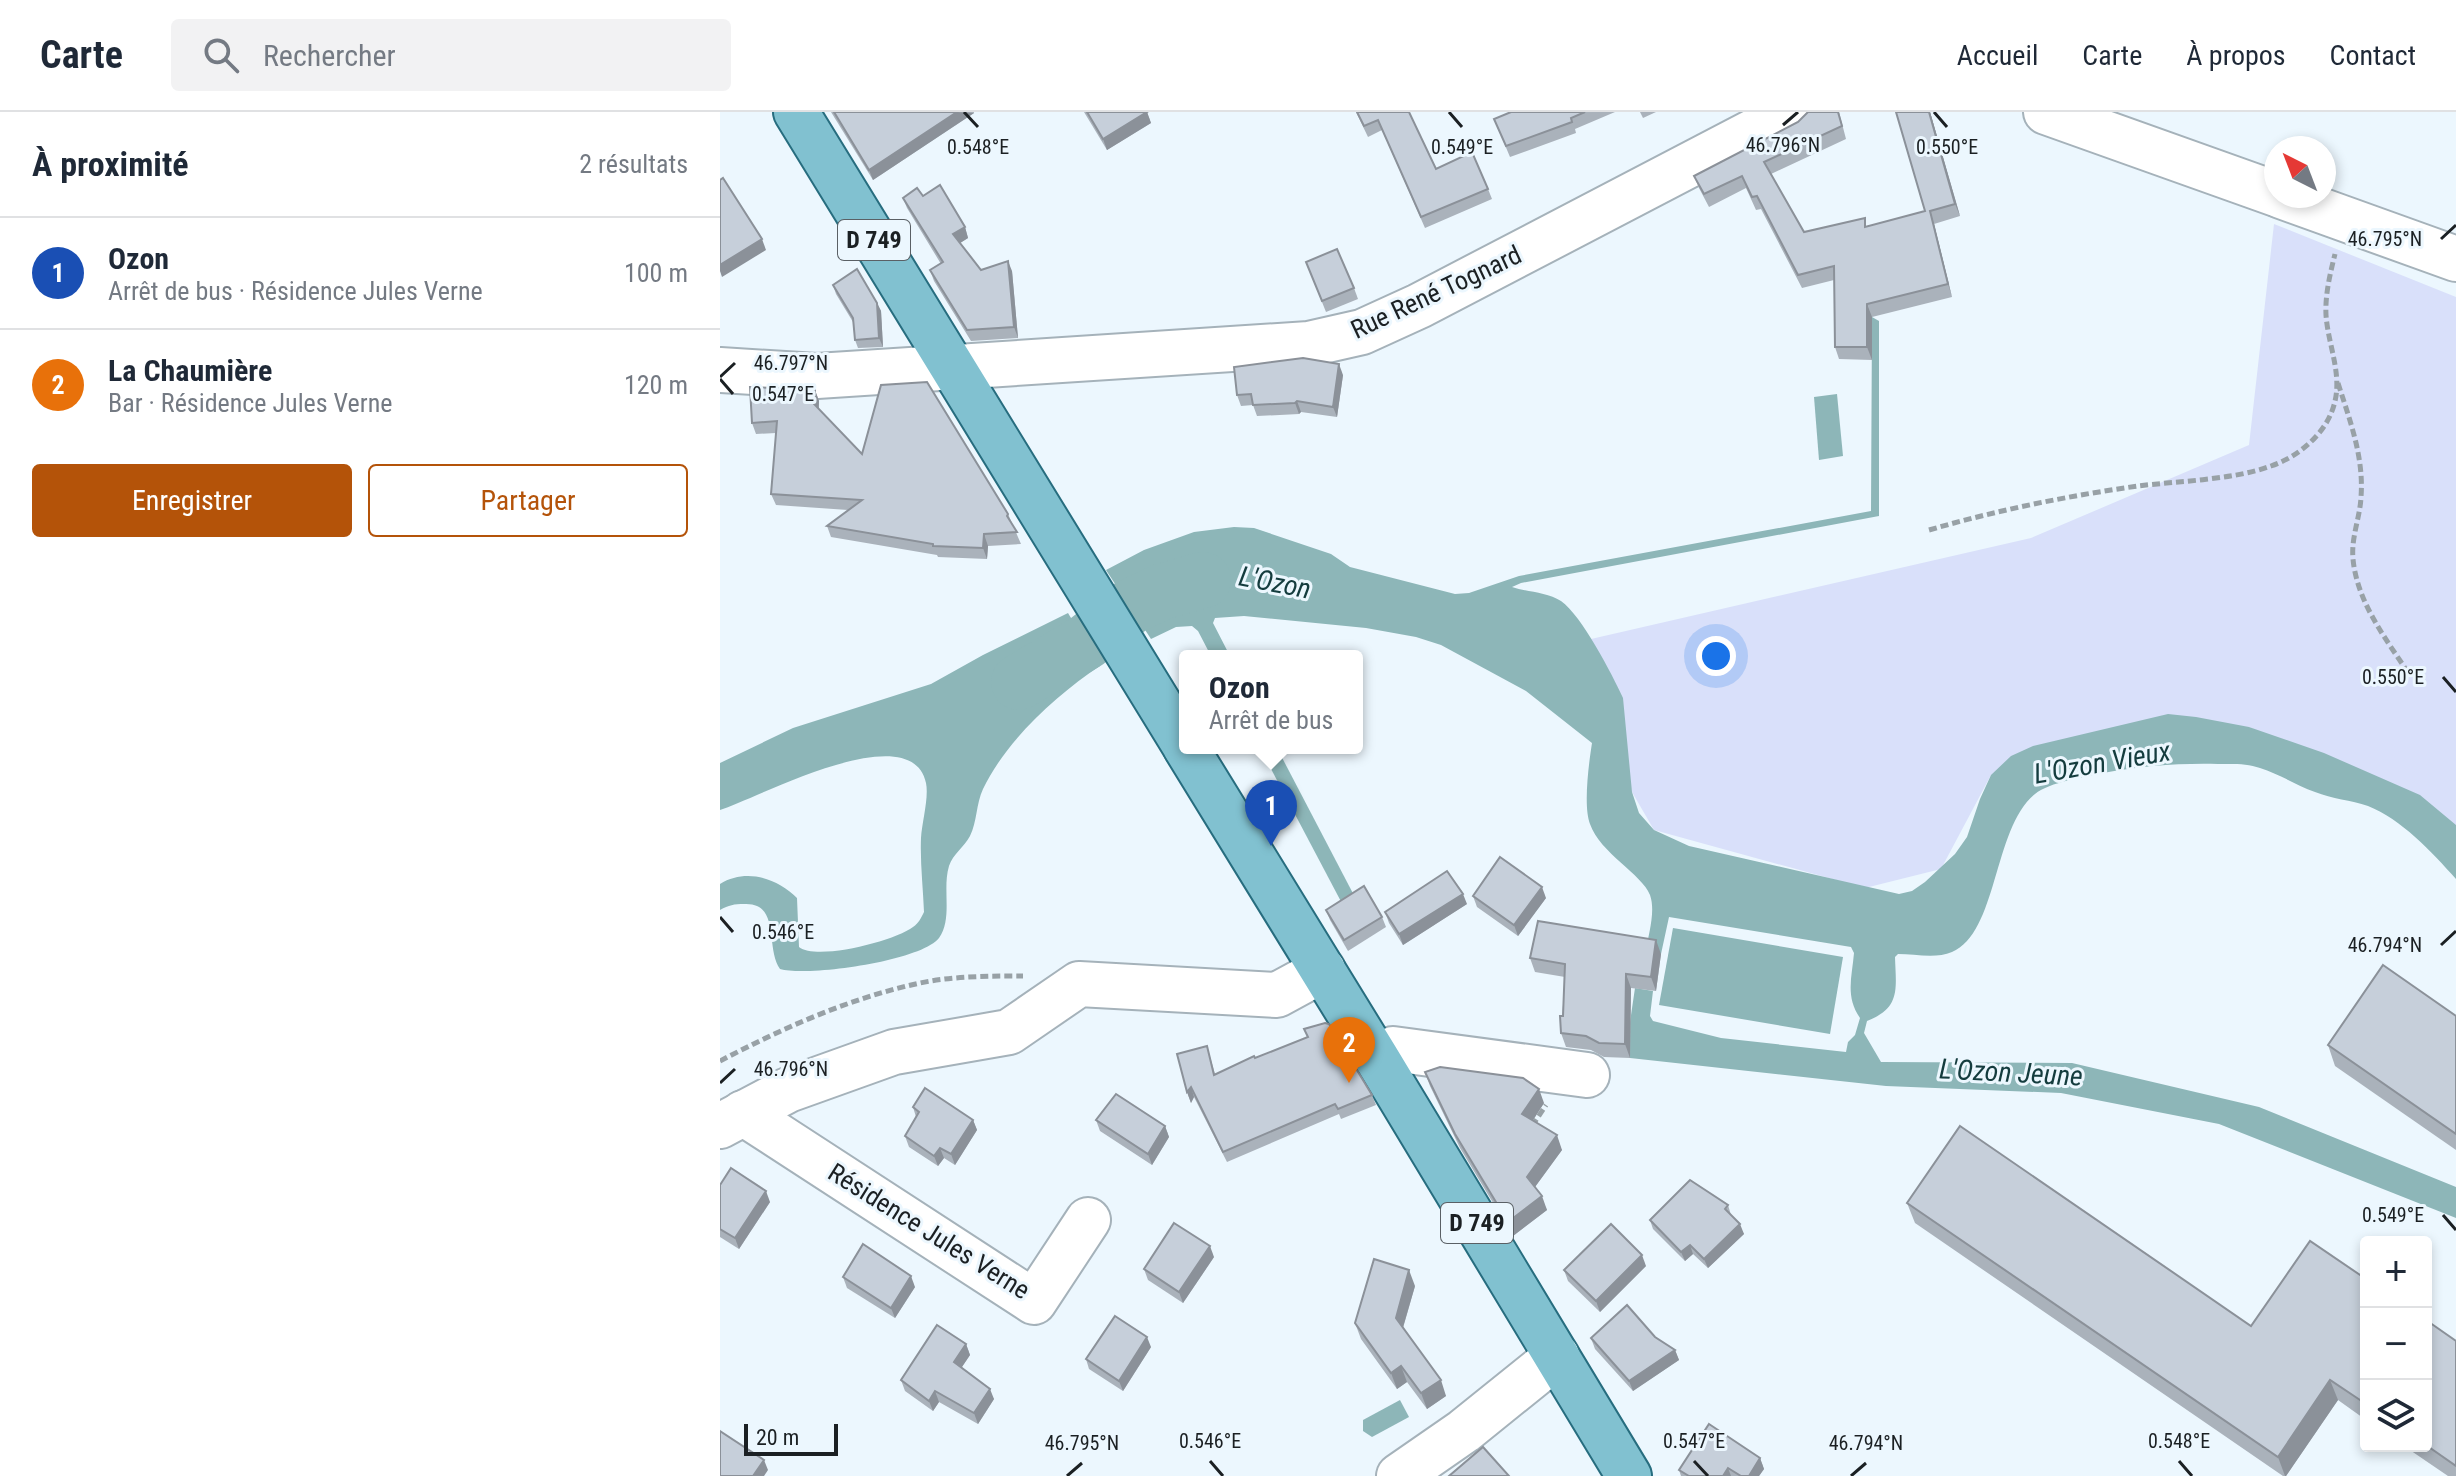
<!DOCTYPE html>
<html lang="fr">
<meta charset="utf-8">
<style>
body{margin:0;font-family:"Roboto Condensed",sans-serif;background:#f2f2f3;color:#1f2937}
.controls{position:absolute;right:24px;bottom:24px;display:grid;overflow:hidden;border-radius:8px;box-shadow:0 4px 12px #0003}
.controls button{width:72px;height:72px;display:grid;place-items:center;padding:0;border:0;border-bottom:2px solid #e0e1e3;background:#fff;color:#1f2937;font:40px sans-serif}
.compass{position:absolute;left:1544px;top:24px;width:72px;height:72px;border-radius:50%;background:#fff;box-shadow:0 4px 12px #0003;rotate:318deg}
.scale{position:absolute;left:24px;bottom:20px;width:94px;box-sizing:border-box;padding-left:8px;border:4px solid #1b2023;border-top:0;font-size:22px;line-height:28px;white-space:nowrap;color:#1b2023;-webkit-text-stroke:6px #ecf7fe;paint-order:stroke}
.you{position:absolute;left:996px;top:544px;width:28px;height:28px;margin:-20px;border:6px solid #fff;border-radius:50%;background:#1a73e8;box-shadow:0 0 0 12px #1a73e833}
.badge{display:grid;place-items:center;width:52px;height:52px;border-radius:50%;background:#b45309;color:#fff;font-size:26px;font-weight:700}
.pin{position:absolute;translate:-50% -66px;filter:drop-shadow(0 2px 4px #0008)}
.pin::after{content:'';position:absolute;top:42px;width:28px;height:24px;background:inherit;clip-path:polygon(0 0,100% 0,50% 100%)}
.popup{position:absolute;left:459px;top:538px;width:184px;height:104px;box-sizing:border-box;display:grid;place-content:center;border-radius:8px;background:#fff;filter:drop-shadow(0 2px 6px #0005);font-size:26px;white-space:nowrap;color:#747a83}
.popup b{font-size:30px;color:#1f2937}
.popup::after{content:'';position:absolute;left:50%;top:100%;margin-left:-16px;border:16px solid transparent;border-top-color:#fff}
.list{margin:0;padding:0;list-style:none}
h2{display:flex;justify-content:space-between;align-items:center;height:104px;margin:0;padding:0 32px;font-size:34px}
h2 small{font-size:26px;font-weight:400;color:#747a83}
.list li{display:grid;grid-template-columns:52px 1fr auto;gap:24px;align-items:center;box-sizing:border-box;height:112px;padding:0 32px;border-top:2px solid #e0e1e3}
.list b{display:block;font-size:30px;white-space:nowrap}
.list p{margin:0;font-size:26px;white-space:nowrap;color:#747a83}
.list em{font-size:26px;font-style:normal;color:#747a83}
.actions{display:flex;gap:16px;padding:24px 32px}
.actions a{flex:1;padding:18px 0;border:2px solid #b45309;border-radius:8px;text-align:center;font-size:28px;color:#b45309}
.actions .main{background:#b45309;color:#fff}
.icon{flex:none;width:44px;height:44px;fill:none;stroke:currentColor;stroke-width:2;stroke-linecap:round;stroke-linejoin:round}
.map{position:relative;flex:none;width:1736px;height:1364px;overflow:hidden}
header{display:flex;align-items:center;gap:48px;box-sizing:border-box;height:112px;padding:0 40px;background:#fff;border-bottom:2px solid #e0e1e3}
header strong{font-size:38px}
nav{display:flex;gap:44px;margin-inline-start:auto;font-size:28px}
.search{width:560px;height:72px;background:#f2f2f3;display:flex;align-items:center;gap:20px;box-sizing:border-box;padding:0 28px;border-radius:8px;color:#747a83;font-size:30px}
main{display:flex}
aside{flex:1;background:#fff}
.map>svg:first-child{display:block}
</style>
<header>
<strong>Carte</strong>
<div class="search"><svg class="icon" aria-label="search" viewBox="0 0 24 24"><circle cx="10" cy="10" r="6"/><path d="M15 15l6 6"/></svg>Rechercher</div>
<nav><a>Accueil</a><a>Carte</a><a>À propos</a><a>Contact</a></nav>
</header>
<main>
<aside>
<h2>À proximité<small>2 résultats</small></h2>
<ul class="list">
<li><span class="badge" style="background:#1a4fb4">1</span><div><b>Ozon</b><p>Arrêt de bus · Résidence Jules Verne</p></div><em>100 m</em></li>
<li><span class="badge" style="background:#e8710a">2</span><div><b>La Chaumière</b><p>Bar · Résidence Jules Verne</p></div><em>120 m</em></li>
</ul>
<div class="actions"><a class="main">Enregistrer</a><a>Partager</a></div>
</aside>
<div class="map">
<svg width="1736" height="1364" viewBox="0 0 1736 1364">
<rect width="100%" height="100%" fill="#ecf7fe"/>
<polygon fill="#d9e0fa" points="1554,112 1736,185 1736,716 1529,615 1271,663 1221,757 1145,776 934,718 912,680 871,527 1311,426 1529,333"/>
<g fill="#8db6b8">
<path d="M1152,205L1159,209V404L801,471L792,475C807,480 827,480 841,489C862,504 892,562 903,586L912,680L919,701L934,718L969,734L1179,782L1192,779L1205,770L1235,742L1247,725L1260,687L1271,663L1291,644L1313,634L1448,602L1476,605L1529,615L1604,641L1700,683L1736,713V767C1712,740 1681,707 1648,694C1631,688 1612,687 1595,680C1576,673 1559,662 1540,656C1527,651 1511,652 1498,652C1459,651 1422,654 1383,661C1364,665 1330,670 1315,682C1273,716 1278,821 1232,840C1216,847 1195,842 1178,842L1175,845C1176,877 1181,896 1147,909L1144,921L1161,950L1352,951L1539,995L1736,1075V1106L1499,1012L1341,981L1166,974L910,946V910L915,876L933,879L930,904L933,909L1001,926L1126,940L1128,930L1135,923L1140,906C1125,884 1132,865 1134,841L1131,835L949,805L941,842L926,839C928,823 936,800 930,783C922,762 880,741 870,712C863,694 869,650 872,631L806,579L721,533L696,525L646,516L524,504L495,506L493,511L510,544H491L478,519L472,514L456,515L431,527L386,458L424,438L474,420L514,415L534,416L611,442L630,455L735,482L749,481L799,464L1151,399Z"/>
<polygon points="1117,282 1123,344 1099,348 1094,285"/>
<path d="M348,501L380,554C336,583 286,629 263,677C256,692 257,710 250,724C244,735 233,742 229,754C222,777 233,806 219,826C201,849 88,865 60,857C45,836 61,790 24,792C14,792 9,793 0,798V772C26,756 57,766 77,786L79,835C97,849 175,829 193,815C199,811 201,806 204,800C203,775 200,750 201,726C202,710 209,686 206,671C191,602 36,687 0,698V651L73,616L211,572L263,543Z"/>
<polygon points="540,636 557,636 638,791 626,799"/>
<polygon points="953,816 1123,845 1110,922 939,893"/>
<polygon points="680,1288 689,1305 652,1325 643,1319 643,1308"/>
</g>
<g fill="none" stroke-linecap="round" stroke-linejoin="round">
<polyline stroke="#8db6b8" stroke-width="56" points="299,570 366,530 410,495 441,480 483,468"/>
<g stroke="#a5b2ba" stroke-width="48">
<g id="minor">
<polyline points="1326,0 1556,82"/>
<polyline points="1561,84 1736,147"/>
<polyline points="0,258 97,264 589,232 642,220 699,194 1071,0"/>
<polyline points="656,945 673,937 867,963"/>
<polyline points="23,1001 314,1190 368,1108"/>
<polyline points="0,1014 68,978 174,940 289,920 359,872 557,883 603,858"/>
<polyline points="679,1364 744,1319 837,1244"/>
</g>
</g>
<g stroke="#276d7f" stroke-width="48">
<g id="major">
<polyline points="76,0 465,634"/>
<polyline points="466,636 656,945 909,1364"/>
</g>
</g>
<g stroke="#98a1a6" stroke-width="5" stroke-dasharray="8 4" stroke-linecap="butt">
<path d="M1618,271C1630,309 1644,345 1641,385C1640,406 1631,425 1633,447C1637,490 1666,527 1689,562"/>
<path d="M1209,418C1278,398 1347,384 1418,374C1458,369 1513,368 1551,354C1578,345 1606,322 1614,293C1623,263 1608,233 1606,203C1605,183 1610,162 1615,142"/>
<path d="M0,949C63,916 130,886 200,871C234,864 269,864 303,864"/>
<polyline points="812,1014 826,993"/>
</g>
<use href="#minor" stroke="#fff" stroke-width="44"/>
<use href="#major" stroke="#81c1d0" stroke-width="44"/>
</g>
<g fill="#aab2bb">
<polygon points="111,0 254,0 254,1 153,68"/>
<polygon points="364,0 427,0 431,11 387,38"/>
<polygon points="636,0 689,0 716,57 768,77 772,87 705,116 662,18 648,25"/>
<polygon points="791,0 895,0 855,17 856,21 790,45 774,7"/>
<polygon points="920,0 936,0 923,6"/>
<polygon points="1119,0 1126,27 1051,62 1084,120 1148,114 1205,99 1176,0 1210,0 1240,104 1214,112 1232,185 1152,205 1152,248 1119,247 1115,235 1114,168 1082,176 1041,97 1036,98 1026,76 989,95 979,76 974,64"/>
<polygon points="203,84 245,115 248,126 240,131 261,158 292,159 298,226 251,229 214,169 210,158 221,152 187,96 183,86"/>
<polygon points="586,150 634,176 638,187 606,200"/>
<polygon points="113,173 157,191 161,199 163,235 138,236 135,228 133,210 116,182"/>
<polygon points="623,263 617,305 581,300 579,302 537,304 533,293 521,294 517,283"/>
<polygon points="95,278 99,289 99,297 142,342 288,402 301,432 268,434 267,447 218,445 217,443 111,425 107,414 128,398 56,393 51,382 56,321 36,322 32,311"/>
<polygon points="753,784 826,786 798,824 757,795"/>
<polygon points="747,792 683,833 669,811 665,800"/>
<polygon points="606,798 662,805 666,815 628,839 610,808"/>
<polygon points="941,842 936,879 911,876 910,946 884,945 871,938 846,935 841,921 845,865 815,860 810,846"/>
<polygon points="1736,904 1736,1038 1615,954 1608,933"/>
<polygon points="487,934 495,962 535,946 652,983 656,993 621,1007 619,1002 507,1050 474,985 471,991 467,980"/>
<polygon points="705,960 824,991 813,1008 842,1038 815,1075 827,1098 793,1124 740,1036 710,974"/>
<polygon points="193,995 253,1008 257,1018 235,1053 224,1046 218,1054 189,1035 185,1024 196,1005"/>
<polygon points="376,1008 445,1014 449,1025 432,1053 380,1019"/>
<polygon points="0,1073 50,1090 19,1137 0,1125"/>
<polygon points="1187,1091 1531,1214 1646,1167 1646,1308 1618,1288 1566,1364 1563,1364 1195,1111"/>
<polygon points="1008,1093 1011,1103 1024,1122 988,1156 973,1142 965,1149 933,1117 930,1108"/>
<polygon points="494,1145 463,1191 428,1168 424,1157"/>
<polygon points="926,1154 880,1200 848,1169 844,1158"/>
<polygon points="123,1165 195,1175 175,1206 127,1176"/>
<polygon points="695,1174 683,1216 726,1284 707,1297 687,1270 677,1277 641,1227 635,1211"/>
<polygon points="1706,1208 1736,1229 1736,1364 1728,1364 1684,1334 1706,1334"/>
<polygon points="935,1225 955,1238 959,1248 913,1279 875,1237 871,1226"/>
<polygon points="246,1232 250,1243 241,1256 274,1287 258,1312 219,1290 213,1299 185,1279 181,1268"/>
<polygon points="431,1235 403,1279 369,1257 366,1247"/>
<polygon points="1040,1346 1044,1357 1039,1364 961,1364 959,1358"/>
</g>
<g fill="#8b9199">
<polygon points="237,0 254,1 153,68 149,58"/>
<polygon points="427,0 431,11 387,38 383,27"/>
<polygon points="1209,0 1210,0 1240,104 1235,92"/>
<polygon points="1210,99 1214,112 1232,185 1228,172"/>
<polygon points="245,115 248,126 237,133 233,122"/>
<polygon points="42,127 46,138 2,165 0,159 0,153"/>
<polygon points="288,149 292,159 298,226 294,215"/>
<polygon points="157,191 161,199 163,235 159,226"/>
<polygon points="1147,192 1152,205 1152,248 1147,235"/>
<polygon points="619,252 623,263 617,305 613,295"/>
<polygon points="95,278 99,289 98,303 94,292"/>
<polygon points="577,289 581,300 579,302 575,291"/>
<polygon points="264,422 268,434 267,447 263,436"/>
<polygon points="822,775 826,786 798,824 794,813"/>
<polygon points="743,782 747,792 683,833 679,822"/>
<polygon points="936,828 941,842 936,879 931,865"/>
<polygon points="906,862 911,876 910,946 905,932"/>
<polygon points="471,975 474,985 471,991 467,980"/>
<polygon points="819,977 824,991 808,1016 802,1002"/>
<polygon points="253,1008 257,1018 235,1053 231,1042"/>
<polygon points="445,1014 449,1025 432,1053 428,1042"/>
<polygon points="837,1023 842,1038 812,1079 807,1065"/>
<polygon points="220,1036 224,1046 218,1054 214,1044"/>
<polygon points="46,1079 50,1090 19,1137 15,1126"/>
<polygon points="822,1084 827,1098 793,1124 788,1110"/>
<polygon points="1020,1112 1024,1122 988,1156 984,1147"/>
<polygon points="970,1133 973,1142 965,1149 961,1140"/>
<polygon points="490,1134 494,1145 463,1191 459,1180"/>
<polygon points="922,1143 926,1154 880,1200 876,1189"/>
<polygon points="689,1158 695,1174 681,1222 676,1206"/>
<polygon points="191,1164 195,1175 175,1206 171,1196"/>
<polygon points="427,1225 431,1235 403,1279 399,1269"/>
<polygon points="246,1232 250,1243 238,1261 234,1250"/>
<polygon points="955,1238 959,1248 913,1279 909,1269"/>
<polygon points="681,1254 687,1270 677,1277 671,1261"/>
<polygon points="721,1268 726,1284 707,1297 701,1281"/>
<polygon points="1610,1268 1618,1288 1566,1364 1565,1364 1558,1345"/>
<polygon points="270,1277 274,1287 258,1312 254,1301"/>
<polygon points="215,1279 219,1290 213,1299 209,1289"/>
<polygon points="1040,1346 1044,1357 1039,1364 1029,1364"/>
<polygon points="44,1348 48,1358 44,1364 33,1364"/>
<polygon points="1008,1356 1011,1364 1003,1364"/>
</g>
<g fill="#c6cfda" stroke="#8b9199" stroke-width="2">
<polygon points="114,0 237,0 149,58"/>
<polygon points="367,0 427,0 383,27"/>
<polygon points="637,0 689,0 716,57 752,40 768,77 701,105 658,8 644,14"/>
<polygon points="791,0 865,0 851,6 852,10 786,34 774,7"/>
<polygon points="1088,0 1118,0 1122,14 1044,50 1084,120 1145,106 1145,115 1205,99 1176,0 1209,0 1235,92 1210,99 1228,172 1147,192 1147,235 1115,235 1114,154 1078,163 1037,84 1032,85 1022,64 984,82 974,64 1078,10"/>
<polygon points="3,66 42,127 0,153 0,68"/>
<polygon points="220,73 245,115 233,122 261,158 288,149 294,215 247,218 210,158 223,150 183,86 197,76 203,84"/>
<polygon points="617,137 634,176 602,189 586,150"/>
<polygon points="137,157 157,191 159,226 135,228 133,206 113,173"/>
<polygon points="583,246 619,252 613,295 577,289 575,291 533,293 531,282 517,283 514,255"/>
<polygon points="207,270 288,402 287,404 297,420 264,422 263,436 213,434 213,432 107,414 142,388 51,382 57,309 32,311 30,275 95,278 94,292 142,342 161,273"/>
<polygon points="780,745 822,775 794,813 753,784"/>
<polygon points="727,759 743,782 679,822 665,800"/>
<polygon points="644,774 662,805 624,828 606,798"/>
<polygon points="818,809 936,828 931,865 906,862 905,932 879,931 866,924 841,921 840,904 843,904 845,852 810,846"/>
<polygon points="1663,853 1736,904 1736,1022 1608,933"/>
<polygon points="605,911 609,912 652,983 618,997 615,992 503,1040 471,975 467,980 457,942 487,934 494,963 534,944 535,946 588,925 584,917"/>
<polygon points="720,955 803,966 819,977 802,1002 837,1023 807,1065 822,1084 788,1110 735,1022 705,960"/>
<polygon points="205,976 253,1008 231,1042 220,1036 214,1044 185,1024 199,1000 193,995"/>
<polygon points="396,982 445,1014 428,1042 376,1008"/>
<polygon points="1240,1014 1531,1214 1590,1129 1646,1167 1646,1292 1610,1268 1558,1345 1187,1091"/>
<polygon points="11,1056 46,1079 15,1126 0,1117 0,1073"/>
<polygon points="970,1068 1008,1093 1005,1097 1020,1112 984,1147 970,1133 961,1140 930,1108"/>
<polygon points="454,1111 490,1134 459,1180 424,1157"/>
<polygon points="891,1112 922,1143 876,1189 844,1158"/>
<polygon points="143,1132 191,1164 171,1196 123,1165"/>
<polygon points="654,1147 689,1158 676,1206 721,1268 701,1281 681,1254 671,1261 635,1211"/>
<polygon points="907,1193 935,1225 955,1238 909,1269 871,1226"/>
<polygon points="395,1204 427,1225 399,1269 366,1247"/>
<polygon points="1706,1208 1736,1229 1736,1354 1706,1333"/>
<polygon points="217,1213 246,1232 234,1250 270,1277 254,1301 215,1279 209,1289 181,1268"/>
<polygon points="989,1312 1040,1346 1029,1364 1021,1364 1008,1356 1003,1364 969,1364 959,1358"/>
<polygon points="0,1319 44,1348 33,1364 0,1364"/>
<polygon points="763,1335 789,1364 729,1364"/>
</g>
<path fill="none" stroke="#1b2023" stroke-width="3" d="M244,0L258,15M729,0L742,15M1214,0L1227,15M1063,13L1078,0M1721,127L1736,113M0,265L15,251M0,267L13,282M1723,565L1736,580M0,805L13,820M1721,833L1736,819M0,971L15,957M1723,1103L1736,1118M490,1349L503,1364M974,1349L988,1364M1459,1349L1472,1364M347,1364L362,1351M1131,1364L1146,1351"/>
<g text-anchor="middle" stroke-width="6" stroke-linejoin="round" paint-order="stroke">
<g fill="#ecf7fe" stroke="#5a6065" stroke-width="2">
<rect x="118" y="108" width="72" height="40" rx="6"/>
<rect x="721" y="1091" width="72" height="40" rx="6"/>
</g>
<g font-size="24" font-weight="bold" fill="#1b2023">
<text x="154" y="136">D 749</text>
<text x="757" y="1119">D 749</text>
</g>
<g font-size="26" fill="#1b2023" stroke="#ecf7fe">
<text transform="translate(716 180) rotate(-25)" y="9">Rue René Tognard</text>
<text transform="translate(209 1119) rotate(32)" y="9">Résidence Jules Verne</text>
</g>
<g font-size="28" font-style="italic" fill="#143c3e" stroke="#ecf7fe">
<text transform="translate(555 470) rotate(11)" y="10">L'Ozon</text>
<text transform="translate(1382 650) rotate(-10)" y="10">L'Ozon Vieux</text>
<text transform="translate(1291 960) rotate(3)" y="10">L'Ozon Jeune</text>
</g>
</g>
<g font-size="20" text-anchor="middle" fill="#1b2023" stroke="#ecf7fe" stroke-width="6" stroke-linejoin="round" paint-order="stroke">
<text x="1063" y="40">46.796°N</text>
<text x="258" y="42">0.548°E</text>
<text x="742" y="42">0.549°E</text>
<text x="1227" y="42">0.550°E</text>
<text x="1665" y="134">46.795°N</text>
<text x="71" y="258">46.797°N</text>
<text x="63" y="289">0.547°E</text>
<text x="1673" y="572">0.550°E</text>
<text x="63" y="827">0.546°E</text>
<text x="1665" y="840">46.794°N</text>
<text x="71" y="964">46.796°N</text>
<text x="1673" y="1110">0.549°E</text>
<text x="490" y="1336">0.546°E</text>
<text x="974" y="1336">0.547°E</text>
<text x="1459" y="1336">0.548°E</text>
<text x="362" y="1338">46.795°N</text>
<text x="1146" y="1338">46.794°N</text>
</g>
</svg>
<div class="controls">
<button>+</button>
<button>−</button>
<button><svg class="icon" aria-label="layers" viewBox="0 0 24 24"><path d="M12 4l9 5-9 5-9-5zM3 14l9 5 9-5"/></svg></button>
</div>
<svg class="compass" viewBox="-18 -18 36 36"><path d="M0-13l5 13h-10z" fill="#e53935"/><path d="M0 13l5-13h-10z" fill="#747a83"/></svg>
<div class="scale">20 m</div>
<div class="you"></div>
<div class="pin badge" style="left:551px;top:734px;background:#1a4fb4">1</div>
<div class="popup"><b>Ozon</b>Arrêt de bus</div>
<div class="pin badge" style="left:629px;top:971px;background:#e8710a">2</div>
</div>
</main>
